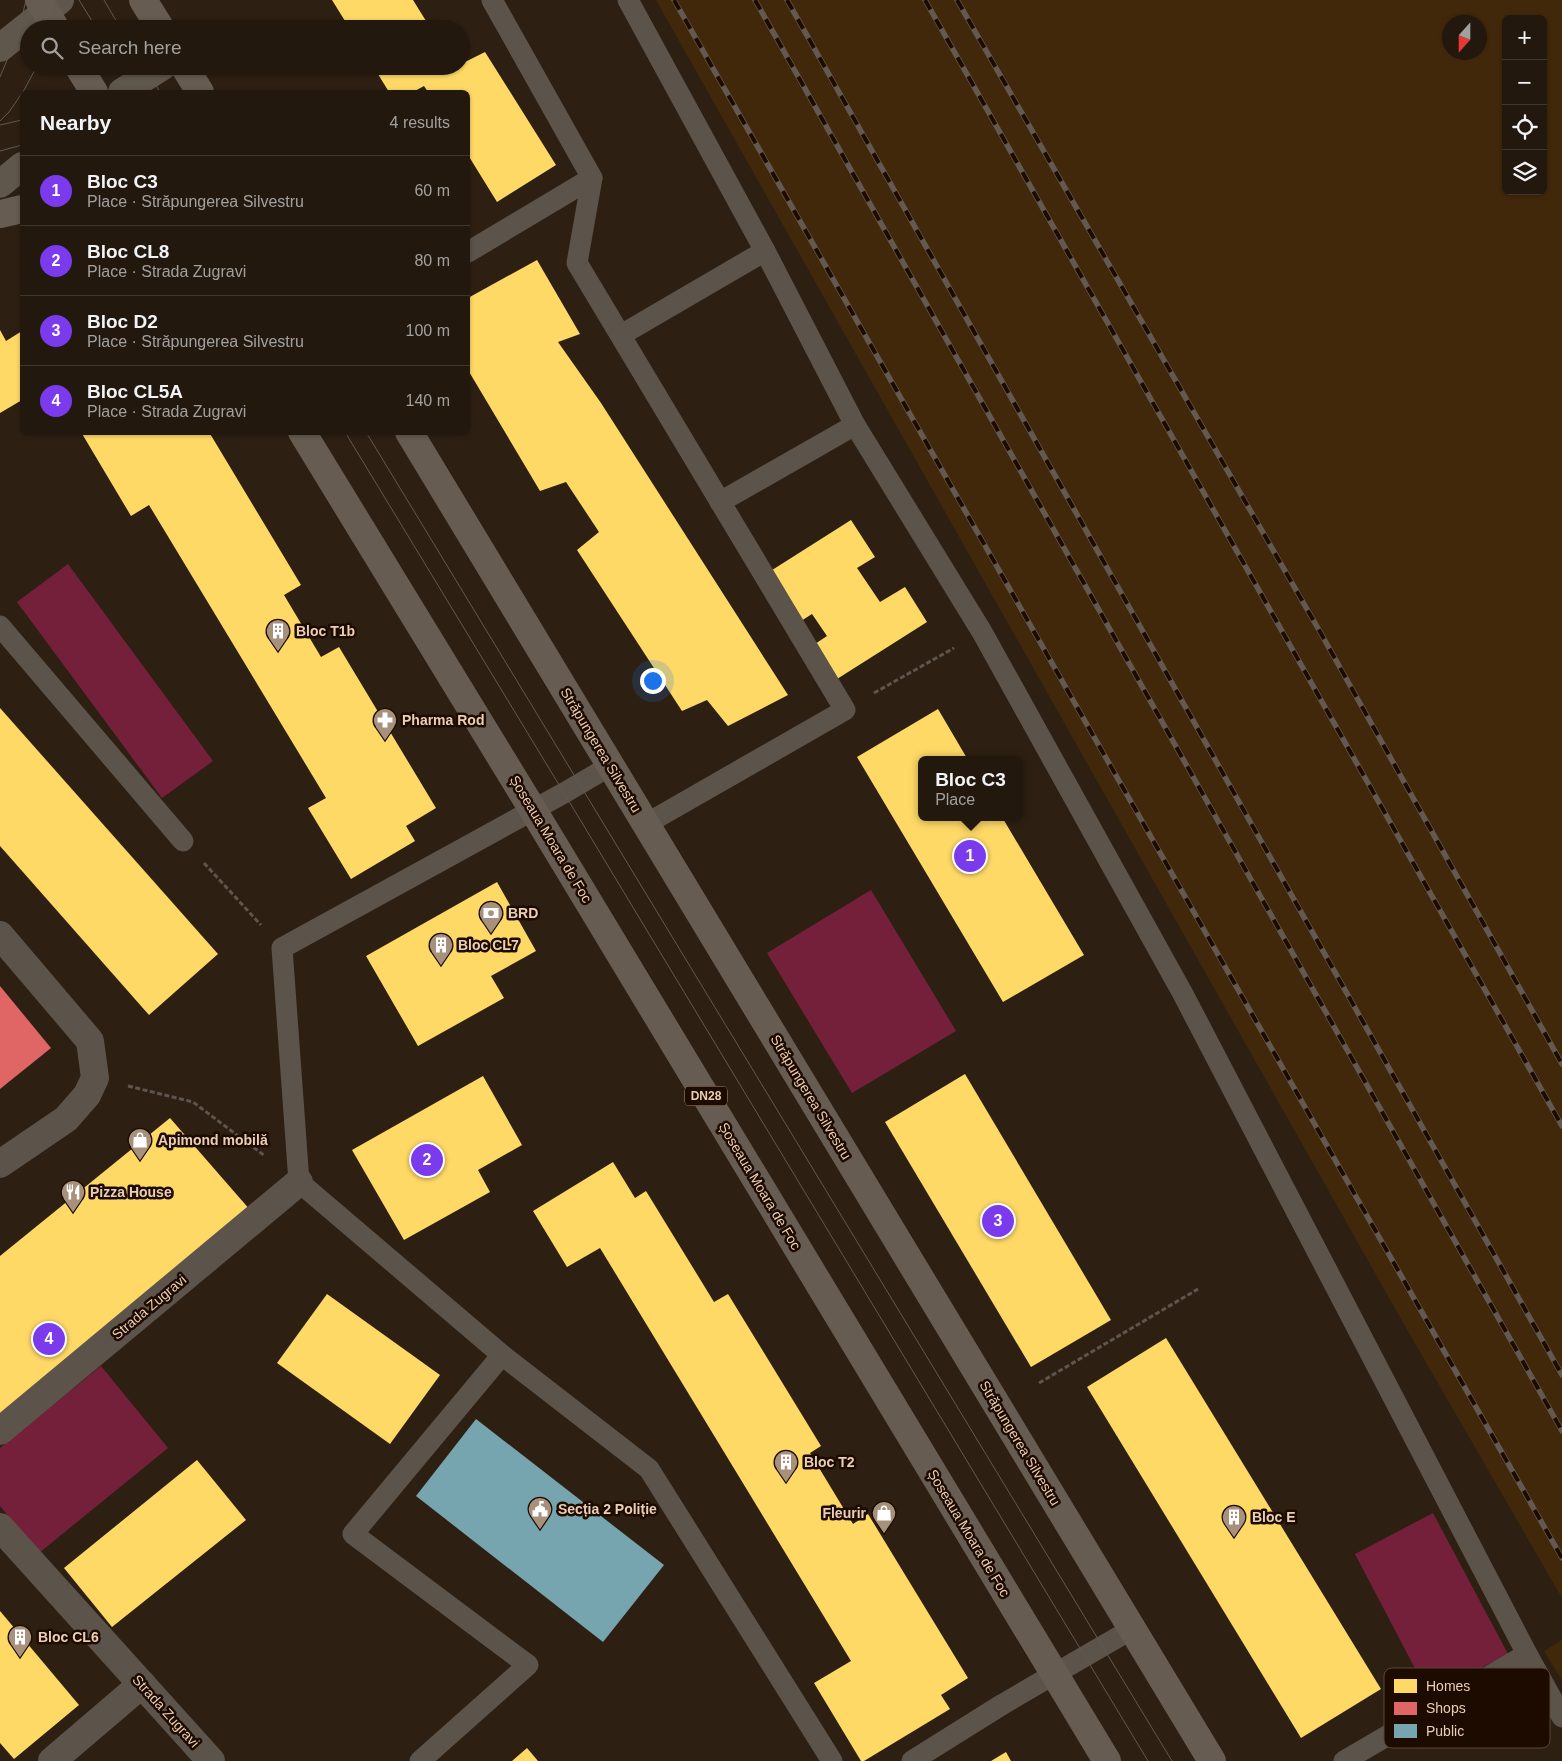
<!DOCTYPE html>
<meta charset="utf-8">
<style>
body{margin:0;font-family:Arial,sans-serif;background:#2e251c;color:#f1f3f6}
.controls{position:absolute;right:15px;top:15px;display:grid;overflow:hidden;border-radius:8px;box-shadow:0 1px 4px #0004}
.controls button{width:45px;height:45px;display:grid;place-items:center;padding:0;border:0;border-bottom:1px solid #3f372e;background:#22180e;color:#f1f3f6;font:25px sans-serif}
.compass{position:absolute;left:1442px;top:15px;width:45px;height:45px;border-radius:50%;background:#22180e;box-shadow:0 1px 4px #0004;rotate:201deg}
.you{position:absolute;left:652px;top:680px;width:18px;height:18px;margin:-12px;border:4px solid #fff;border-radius:50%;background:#1a73e8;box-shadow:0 0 0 8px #1a73e833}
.badge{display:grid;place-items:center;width:32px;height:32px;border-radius:50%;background:#7c3aed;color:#fff;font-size:16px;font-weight:700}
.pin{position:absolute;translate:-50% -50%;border:2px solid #fff;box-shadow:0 1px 5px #0006}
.popup{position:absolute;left:918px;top:756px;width:105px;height:65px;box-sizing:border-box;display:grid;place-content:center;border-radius:8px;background:#22180e;filter:drop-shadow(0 1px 4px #0005);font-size:16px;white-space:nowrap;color:#a2a09e}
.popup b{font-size:19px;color:#f1f3f6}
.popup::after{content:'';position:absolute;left:50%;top:100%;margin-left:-10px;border:10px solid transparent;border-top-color:#22180e}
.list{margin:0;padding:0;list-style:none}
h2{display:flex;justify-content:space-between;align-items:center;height:65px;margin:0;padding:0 20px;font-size:21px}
h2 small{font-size:16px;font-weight:400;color:#a2a09e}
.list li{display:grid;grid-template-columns:32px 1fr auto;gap:15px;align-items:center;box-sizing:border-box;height:70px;padding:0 20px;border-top:1px solid #3f372e}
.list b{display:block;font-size:19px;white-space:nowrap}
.list p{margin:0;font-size:16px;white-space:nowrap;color:#a2a09e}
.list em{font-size:16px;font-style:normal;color:#a2a09e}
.icon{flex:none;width:28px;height:28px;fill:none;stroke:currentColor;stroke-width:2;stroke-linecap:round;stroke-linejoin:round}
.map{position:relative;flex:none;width:1562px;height:1761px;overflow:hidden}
.search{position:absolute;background:#22180e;box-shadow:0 1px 4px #0004;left:20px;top:20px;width:450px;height:55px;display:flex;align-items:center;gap:12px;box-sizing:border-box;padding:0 18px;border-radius:28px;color:#a2a09e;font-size:19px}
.panel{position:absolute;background:#22180e;box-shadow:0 1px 4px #0004;left:20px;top:90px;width:450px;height:345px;border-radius:8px}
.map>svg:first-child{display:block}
</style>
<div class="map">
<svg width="1562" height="1761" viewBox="0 0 1562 1761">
<rect width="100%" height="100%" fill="#2d2012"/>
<g fill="#42280b" fill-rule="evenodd">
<path d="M656,0H1562V1598L1401,1319ZM1506,19H1543V191H1506ZM1450,22H1480V52H1450Z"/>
<polygon points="1562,1640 1562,1680 1544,1651"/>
</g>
<g fill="#74203b">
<polygon points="68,564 213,761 162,798 17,602"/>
<polygon points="871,890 956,1031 852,1093 767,953"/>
<polygon points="101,1366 168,1448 39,1553 0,1506 0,1448"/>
<polygon points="1433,1513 1508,1654 1429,1695 1355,1554"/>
</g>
<g fill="#ffd966">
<polygon points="332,0 413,0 431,29 350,29"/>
<polygon points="485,52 556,165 497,202 468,155 468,92 428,92 424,86 413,92 389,92 373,66 461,66 461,64"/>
<polygon points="537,260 580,334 558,342 601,403 788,695 728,726 707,700 682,711 577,550 599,532 566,482 540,491 468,370 468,298"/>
<polygon points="0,330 6,341 22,331 22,400 0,413"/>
<polygon points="81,432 209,432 301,585 284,595 321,657 339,647 436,808 406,826 415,841 351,879 308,808 326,798 149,505 131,516"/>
<polygon points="851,520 875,557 857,568 880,602 905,587 927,622 837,679 815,644 827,636 812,614 801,621 769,572"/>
<polygon points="0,708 218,954 149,1015 0,846"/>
<polygon points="938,709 968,760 921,760 921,817 1002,817 1084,955 1003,1002 857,757"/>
<polygon points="497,882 536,951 491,976 504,998 418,1046 366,956"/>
<polygon points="965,1074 1111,1320 1031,1367 885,1122"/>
<polygon points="483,1076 522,1145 478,1170 490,1192 404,1240 352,1150"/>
<polygon points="170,1118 251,1211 0,1421 0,1256"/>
<polygon points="613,1162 635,1198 646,1191 714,1302 728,1294 821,1446 810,1453 853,1524 868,1514 968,1678 941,1695 950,1709 864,1761 861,1761 814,1683 851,1661 600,1248 567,1267 533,1211"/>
<polygon points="327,1294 440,1375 390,1444 277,1363"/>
<polygon points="1166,1338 1381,1689 1301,1738 1087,1387"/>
<polygon points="197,1460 246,1520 112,1627 64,1568"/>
<polygon points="0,1611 79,1705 14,1759 0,1743"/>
<polygon points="527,1748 538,1761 512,1761"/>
<polygon points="1006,1752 1011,1761 991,1761"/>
</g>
<polygon fill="#e06666" points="0,986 51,1048 0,1089"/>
<polygon fill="#76a5af" points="476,1419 664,1565 603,1642 416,1496"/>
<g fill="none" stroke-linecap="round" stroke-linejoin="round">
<g stroke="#5e564e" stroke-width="3" stroke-dasharray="5 2.5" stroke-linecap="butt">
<polyline points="874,693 954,648"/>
<polyline points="204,863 261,925"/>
<polyline points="128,1086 193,1102 265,1156"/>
<polyline points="1039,1383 1198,1289"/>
</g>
<g stroke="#5c534b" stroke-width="21">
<polyline points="628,0 765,251 855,425 982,632 1183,994 1527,1654"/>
<polyline points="592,178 577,263 845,710 646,824"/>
<polyline points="468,252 592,178 492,0"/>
<polyline points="621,335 765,251"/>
<polyline points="720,502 855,425"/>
<polyline points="0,626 183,841"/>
<polyline points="610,766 564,793 282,948 299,1182 502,1355 649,1469 832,1761"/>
<polyline points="420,1761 528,1665 353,1534 502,1355"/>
<polyline points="912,1761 1003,1704 1132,1629"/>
<polyline points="1344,1761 1527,1654 1562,1717"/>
</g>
<g stroke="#5c534b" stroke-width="28">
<polyline points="0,935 90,1041 95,1078 87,1095 66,1119 0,1164"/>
<polyline points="0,1431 299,1182"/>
<polyline points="0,1527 211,1761"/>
<polyline points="52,1761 142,1684"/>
</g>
<g stroke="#5f564c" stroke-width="28">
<polyline points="0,48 60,0"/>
<polyline points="122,92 163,66"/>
<polyline points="0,184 22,166"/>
</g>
<g stroke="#665c51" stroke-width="28">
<polyline points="39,0 56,29"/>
<polyline points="143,0 161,29"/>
<polyline points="78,66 94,92"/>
<polyline points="184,66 200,92"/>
<polyline points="0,214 22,209"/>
<polyline points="302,432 533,810 1107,1761"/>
<polyline points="409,432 1212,1761"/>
</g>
<g stroke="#635950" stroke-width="1">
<polyline points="79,0 97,29"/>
<polyline points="104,0 121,29"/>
<polyline points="51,29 57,0"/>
<polyline points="121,66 137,92"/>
<polyline points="144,66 160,92"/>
<polyline points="0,77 18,34 26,0"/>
<polyline points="23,92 37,66"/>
<polyline points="0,121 9,112 22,93"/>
<polyline points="0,125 22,120"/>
<polyline points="0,151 22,145"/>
<polyline points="345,432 564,793 1148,1761"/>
<polyline points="366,432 1172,1761"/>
</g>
<g stroke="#635950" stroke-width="5.5">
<g id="rail">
<polyline points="674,0 1562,1558"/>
<polyline points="755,0 1562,1431"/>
<polyline points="787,0 1562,1375"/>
<polyline points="925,0 1562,1126"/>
<polyline points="957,0 1319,630 1562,1064"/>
</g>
</g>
<use href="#rail" stroke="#1d0b00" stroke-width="4" stroke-dasharray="11" stroke-linecap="butt"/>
</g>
<defs>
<g id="building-pin" transform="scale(1.25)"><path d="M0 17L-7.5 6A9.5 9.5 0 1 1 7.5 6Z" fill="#a8917c" stroke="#1d0b00"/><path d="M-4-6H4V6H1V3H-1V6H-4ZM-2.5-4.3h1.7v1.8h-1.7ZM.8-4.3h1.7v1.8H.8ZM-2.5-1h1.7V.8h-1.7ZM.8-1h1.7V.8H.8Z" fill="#fff"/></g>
<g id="pharmacy-pin" transform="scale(1.25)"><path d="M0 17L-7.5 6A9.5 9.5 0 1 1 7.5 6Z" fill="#a8917c" stroke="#1d0b00"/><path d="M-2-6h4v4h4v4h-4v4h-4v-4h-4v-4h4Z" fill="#fff"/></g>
<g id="bank-pin" transform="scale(1.25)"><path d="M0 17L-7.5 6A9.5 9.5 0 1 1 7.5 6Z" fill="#a8917c" stroke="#1d0b00"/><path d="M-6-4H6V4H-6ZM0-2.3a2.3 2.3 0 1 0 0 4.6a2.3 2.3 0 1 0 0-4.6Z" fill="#fff"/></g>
<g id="shop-pin" transform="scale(1.25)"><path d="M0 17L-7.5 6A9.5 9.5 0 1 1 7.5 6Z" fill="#a8917c" stroke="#1d0b00"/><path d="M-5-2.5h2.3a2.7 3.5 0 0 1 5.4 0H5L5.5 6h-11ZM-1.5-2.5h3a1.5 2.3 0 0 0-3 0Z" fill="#fff"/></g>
<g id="restaurant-pin" transform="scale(1.25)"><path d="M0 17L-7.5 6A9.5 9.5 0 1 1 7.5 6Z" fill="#a8917c" stroke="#1d0b00"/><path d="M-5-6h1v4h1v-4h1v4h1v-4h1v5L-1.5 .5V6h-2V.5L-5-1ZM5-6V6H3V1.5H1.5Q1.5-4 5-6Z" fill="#fff"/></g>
<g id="civic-pin" transform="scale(1.25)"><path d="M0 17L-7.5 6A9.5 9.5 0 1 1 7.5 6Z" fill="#a8917c" stroke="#1d0b00"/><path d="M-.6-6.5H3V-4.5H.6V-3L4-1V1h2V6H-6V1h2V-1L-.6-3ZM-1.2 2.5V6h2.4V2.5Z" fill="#fff"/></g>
</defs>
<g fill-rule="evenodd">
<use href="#building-pin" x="278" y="631"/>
<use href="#pharmacy-pin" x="385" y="720"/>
<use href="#bank-pin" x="491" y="913"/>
<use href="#building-pin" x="441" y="945"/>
<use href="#shop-pin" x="140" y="1140"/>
<use href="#restaurant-pin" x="73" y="1192"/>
<use href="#building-pin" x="786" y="1462"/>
<use href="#civic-pin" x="540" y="1509"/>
<use href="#shop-pin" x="884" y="1513"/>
<use href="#building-pin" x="1234" y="1517"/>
<use href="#building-pin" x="20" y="1637"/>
</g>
<g text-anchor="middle" stroke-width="5" stroke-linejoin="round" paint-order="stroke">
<rect fill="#1d0b00" stroke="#ac947f" stroke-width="1" x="685" y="1086.5" width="42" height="19" rx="4"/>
<g font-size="12" font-weight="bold" fill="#eaceb5">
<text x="706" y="1100">DN28</text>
</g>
<g font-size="14" font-weight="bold" fill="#eaceb5" stroke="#1d0b00" text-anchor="start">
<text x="296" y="636">Bloc T1b</text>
<text x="402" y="725">Pharma Rod</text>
<text x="508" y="918">BRD</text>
<text x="458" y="950">Bloc CL7</text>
<text x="158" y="1145">Apimond mobilă</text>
<text x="90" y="1197">Pizza House</text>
<text x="804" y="1467">Bloc T2</text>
<text x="558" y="1514">Secția 2 Poliție</text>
<text x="866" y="1518" text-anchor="end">Fleurir</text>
<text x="1252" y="1522">Bloc E</text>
<text x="38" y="1642">Bloc CL6</text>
</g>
<g font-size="14" fill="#eaceb5" stroke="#1d0b00">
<text transform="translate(601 750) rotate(59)" y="5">Străpungerea Silvestru</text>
<text transform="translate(551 839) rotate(59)" y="5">Șoseaua Moara de Foc</text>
<text transform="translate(811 1097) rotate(59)" y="5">Străpungerea Silvestru</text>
<text transform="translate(760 1186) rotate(59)" y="5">Șoseaua Moara de Foc</text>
<text transform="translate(149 1307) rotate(-40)" y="5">Strada Zugravi</text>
<text transform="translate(1020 1443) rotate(59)" y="5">Străpungerea Silvestru</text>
<text transform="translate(969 1533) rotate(59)" y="5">Șoseaua Moara de Foc</text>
<text transform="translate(166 1711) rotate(48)" y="5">Strada Zugravi</text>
</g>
</g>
<rect x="1384" y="1668" width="166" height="80" rx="8" fill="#1d0b00" stroke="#5a4636" stroke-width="1"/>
<rect x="1394" y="1679" width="23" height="14" fill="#ffd966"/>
<rect x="1394" y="1702" width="23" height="13" fill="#e06666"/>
<rect x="1394" y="1724" width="23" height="14" fill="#76a5af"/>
<g font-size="14" fill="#eaceb5">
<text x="1426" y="1691">Homes</text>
<text x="1426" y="1713">Shops</text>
<text x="1426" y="1736">Public</text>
</g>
</svg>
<div class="controls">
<button>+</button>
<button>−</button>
<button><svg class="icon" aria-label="locate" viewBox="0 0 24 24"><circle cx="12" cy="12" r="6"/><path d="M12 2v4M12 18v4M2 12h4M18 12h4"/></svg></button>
<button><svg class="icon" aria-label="layers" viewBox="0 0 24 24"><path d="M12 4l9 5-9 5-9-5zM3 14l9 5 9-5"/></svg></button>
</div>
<svg class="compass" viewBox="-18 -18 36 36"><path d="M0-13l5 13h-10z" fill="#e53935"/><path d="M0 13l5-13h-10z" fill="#a2a09e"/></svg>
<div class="you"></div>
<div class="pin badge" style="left:970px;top:856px">1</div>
<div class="popup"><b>Bloc C3</b>Place</div>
<div class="pin badge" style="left:427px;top:1160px">2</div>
<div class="pin badge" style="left:998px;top:1221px">3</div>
<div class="pin badge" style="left:49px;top:1339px">4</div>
<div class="search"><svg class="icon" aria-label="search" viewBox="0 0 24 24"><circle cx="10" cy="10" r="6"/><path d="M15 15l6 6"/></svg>Search here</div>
<section class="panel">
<h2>Nearby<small>4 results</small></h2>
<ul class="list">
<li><span class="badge">1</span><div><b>Bloc C3</b><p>Place · Străpungerea Silvestru</p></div><em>60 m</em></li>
<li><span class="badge">2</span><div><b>Bloc CL8</b><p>Place · Strada Zugravi</p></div><em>80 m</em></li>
<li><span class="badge">3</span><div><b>Bloc D2</b><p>Place · Străpungerea Silvestru</p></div><em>100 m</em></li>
<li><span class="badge">4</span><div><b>Bloc CL5A</b><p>Place · Strada Zugravi</p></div><em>140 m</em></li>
</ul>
</section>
</div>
